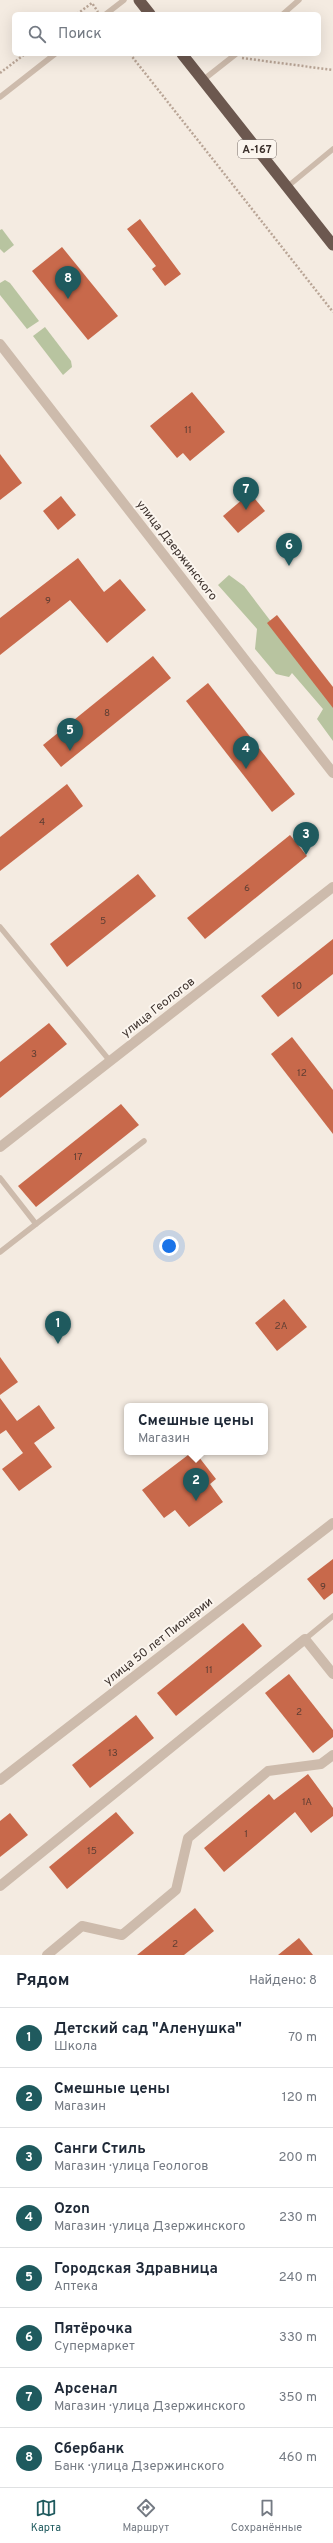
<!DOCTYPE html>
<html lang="ru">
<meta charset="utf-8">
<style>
body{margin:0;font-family:Overpass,sans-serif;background:#f2f2f3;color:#1f2937}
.you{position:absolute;left:169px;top:1246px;width:14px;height:14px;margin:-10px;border:3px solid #fff;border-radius:50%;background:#1a73e8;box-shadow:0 0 0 6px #1a73e833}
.badge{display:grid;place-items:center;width:26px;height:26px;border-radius:50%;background:#1f5a5e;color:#fff;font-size:13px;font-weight:700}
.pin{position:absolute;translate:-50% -33px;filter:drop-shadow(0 1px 2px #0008)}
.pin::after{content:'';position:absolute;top:21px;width:14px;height:12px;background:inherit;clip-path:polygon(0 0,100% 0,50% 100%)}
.popup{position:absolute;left:124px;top:1403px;width:144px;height:52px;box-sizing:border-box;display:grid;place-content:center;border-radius:6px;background:#fff;filter:drop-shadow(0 1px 3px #0005);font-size:13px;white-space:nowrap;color:#747a83}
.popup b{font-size:15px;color:#1f2937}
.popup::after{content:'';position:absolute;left:50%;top:100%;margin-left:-8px;border:8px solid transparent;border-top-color:#fff}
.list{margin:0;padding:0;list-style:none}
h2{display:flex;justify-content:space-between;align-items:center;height:52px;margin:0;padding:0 16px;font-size:17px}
h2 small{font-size:13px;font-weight:400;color:#747a83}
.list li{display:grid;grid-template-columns:26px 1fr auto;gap:12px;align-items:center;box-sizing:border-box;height:60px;padding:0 16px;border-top:1px solid #e0e1e3}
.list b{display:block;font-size:15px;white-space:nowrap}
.list p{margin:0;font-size:13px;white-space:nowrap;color:#747a83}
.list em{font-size:13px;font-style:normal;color:#747a83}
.icon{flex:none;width:22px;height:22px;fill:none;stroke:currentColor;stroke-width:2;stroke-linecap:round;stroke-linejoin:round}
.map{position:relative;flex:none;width:333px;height:1955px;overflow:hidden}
.search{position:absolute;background:#fff;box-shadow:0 4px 16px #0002;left:12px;right:12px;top:12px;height:44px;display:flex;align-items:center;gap:10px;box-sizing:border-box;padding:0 14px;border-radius:6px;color:#747a83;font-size:15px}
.sheet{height:532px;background:#fff}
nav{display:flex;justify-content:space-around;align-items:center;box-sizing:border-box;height:56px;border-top:1px solid #e0e1e3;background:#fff;font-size:11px;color:#747a83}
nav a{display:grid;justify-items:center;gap:2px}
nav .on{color:#1f5a5e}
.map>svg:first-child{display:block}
</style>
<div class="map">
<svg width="333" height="1955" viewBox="0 0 333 1955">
<rect width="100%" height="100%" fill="#f4ebe1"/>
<g fill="#b8c4a0">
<polygon points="2,229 14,245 4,253 0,249 0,230"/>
<polygon points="5,280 10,283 39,321 27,329 0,295 0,283"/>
<polygon points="45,327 71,361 72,367 63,375 33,336"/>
<polygon points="229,575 244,586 333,703 333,741 317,719 323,709 292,673 289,677 276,674 255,649 257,629 218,585"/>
</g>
<g fill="#c8694b">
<polygon points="140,219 181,274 165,286 152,269 156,266 127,229"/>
<polygon points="62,247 118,316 88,340 32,271"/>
<polygon points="192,392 225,432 190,461 183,453 177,458 150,426"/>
<polygon points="0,454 22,483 0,500"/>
<polygon points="250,493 265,511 238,533 223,516"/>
<polygon points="61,496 76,515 58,530 43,511"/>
<polygon points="78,558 104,592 120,579 146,610 107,643 70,600 0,655 0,618"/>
<polygon points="277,615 333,687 333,708 267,623"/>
<polygon points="153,656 171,678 61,767 43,745"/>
<polygon points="208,683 295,794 272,812 186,701"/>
<polygon points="67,784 83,806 0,871 0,837"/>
<polygon points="290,835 307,856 205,939 187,918"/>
<polygon points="138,874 156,896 67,967 50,944"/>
<polygon points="333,939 333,974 278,1017 261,996"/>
<polygon points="49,1023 67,1044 0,1098 0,1062"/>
<polygon points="292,1037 333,1090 333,1134 271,1054"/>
<polygon points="121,1104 139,1125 36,1207 18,1186"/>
<polygon points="284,1299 307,1327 277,1351 255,1323"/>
<polygon points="0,1357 18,1382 0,1395"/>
<polygon points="0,1398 17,1421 39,1405 55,1428 34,1443 52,1467 19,1491 2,1469 23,1453 6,1430 0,1434"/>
<polygon points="192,1452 195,1452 216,1479 210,1484 223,1502 189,1527 175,1510 164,1518 142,1490"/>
<polygon points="333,1559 333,1593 324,1600 307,1579"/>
<polygon points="243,1623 262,1646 176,1716 157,1693"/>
<polygon points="289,1674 333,1730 333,1737 313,1753 265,1693"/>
<polygon points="136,1715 154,1738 90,1788 72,1765"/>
<polygon points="308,1774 333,1808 333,1816 311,1833 295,1812 224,1872 204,1848 269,1794 274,1800"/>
<polygon points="116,1812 134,1833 67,1889 49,1867"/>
<polygon points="10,1813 28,1835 0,1857 0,1821"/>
<polygon points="195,1908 214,1931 184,1955 137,1955"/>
<polygon points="299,1938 313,1955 278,1955"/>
</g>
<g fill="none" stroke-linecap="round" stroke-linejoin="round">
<g stroke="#b9a596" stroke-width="2.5" stroke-dasharray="2 2" stroke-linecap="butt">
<polyline points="77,14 92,3 98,12"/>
<polyline points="130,54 333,312"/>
<polyline points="242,58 333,70"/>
<polyline points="0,73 25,54"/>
</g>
<g stroke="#cdbbac" stroke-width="5.5">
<polyline points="106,14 124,0"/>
<polyline points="283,14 299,0"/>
<polyline points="203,80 236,54"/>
<polyline points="0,97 55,54"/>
<polyline points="287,187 333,149"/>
<polyline points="0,927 110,1061"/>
<polyline points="0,1178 36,1224 0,1252"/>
<polyline points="36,1224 144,1141"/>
<polyline points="305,1639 333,1616"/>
</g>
<g stroke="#cdbbac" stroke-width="10">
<polyline points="0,344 333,773"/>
<polyline points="0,1147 333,887"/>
<polyline points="0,1780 333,1523"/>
<polyline points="0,1886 305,1639 333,1674"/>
<polyline points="47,1955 82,1926 122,1935 176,1890 188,1838 268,1771 321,1764 333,1755"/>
</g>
<g stroke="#6c584f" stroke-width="11">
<polyline points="139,0 150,14"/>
<polyline points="182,54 333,245"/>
</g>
</g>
<g text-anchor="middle" stroke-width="4" stroke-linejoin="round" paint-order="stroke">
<g font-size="10" fill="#5e3e33">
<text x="188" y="433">11</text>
<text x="48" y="604">9</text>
<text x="107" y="716">8</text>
<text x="42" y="825">4</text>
<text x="247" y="891">6</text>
<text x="103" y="924">5</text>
<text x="297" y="989">10</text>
<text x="34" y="1057">3</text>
<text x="302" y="1076">12</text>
<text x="78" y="1160">17</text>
<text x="281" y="1329">2А</text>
<text x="323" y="1590">9</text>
<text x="209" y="1673">11</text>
<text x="299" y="1715">2</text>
<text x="113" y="1756">13</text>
<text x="307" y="1805">1А</text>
<text x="246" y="1837">1</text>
<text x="92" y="1854">15</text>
<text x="175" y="1947">2</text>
</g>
<rect fill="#fbf5ee" stroke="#756b66" stroke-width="1" x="238" y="140" width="38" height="18" rx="3"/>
<g font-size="11" font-weight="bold" fill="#3b302b">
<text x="257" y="153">А-167</text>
</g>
<g font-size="12" fill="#3b302b" stroke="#fbf5ee">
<text transform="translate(177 550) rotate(52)" y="4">улица Дзержинского</text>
<text transform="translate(158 1007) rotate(-38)" y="4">улица Геологов</text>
<text transform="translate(158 1641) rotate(-38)" y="4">улица 50 лет Пионерии</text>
</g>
</g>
</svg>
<div class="you"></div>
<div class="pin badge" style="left:58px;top:1344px">1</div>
<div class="pin badge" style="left:196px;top:1501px">2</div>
<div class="popup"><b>Смешные цены</b>Магазин</div>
<div class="pin badge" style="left:306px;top:855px">3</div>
<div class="pin badge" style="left:246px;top:769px">4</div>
<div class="pin badge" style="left:70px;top:751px">5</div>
<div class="pin badge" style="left:289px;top:566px">6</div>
<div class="pin badge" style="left:246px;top:510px">7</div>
<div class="pin badge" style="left:68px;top:299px">8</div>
<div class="search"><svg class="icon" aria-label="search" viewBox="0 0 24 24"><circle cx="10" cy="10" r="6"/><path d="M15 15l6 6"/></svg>Поиск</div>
</div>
<section class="sheet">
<h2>Рядом<small>Найдено: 8</small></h2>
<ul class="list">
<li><span class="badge">1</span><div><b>Детский сад &quot;Аленушка&quot;</b><p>Школа</p></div><em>70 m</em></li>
<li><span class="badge">2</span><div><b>Смешные цены</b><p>Магазин</p></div><em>120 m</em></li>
<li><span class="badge">3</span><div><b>Санги Стиль</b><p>Магазин · улица Геологов</p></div><em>200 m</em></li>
<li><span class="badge">4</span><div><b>Ozon</b><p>Магазин · улица Дзержинского</p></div><em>230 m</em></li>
<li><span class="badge">5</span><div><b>Городская Здравница</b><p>Аптека</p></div><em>240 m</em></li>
<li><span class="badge">6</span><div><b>Пятёрочка</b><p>Супермаркет</p></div><em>330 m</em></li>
<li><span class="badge">7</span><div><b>Арсенал</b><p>Магазин · улица Дзержинского</p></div><em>350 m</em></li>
<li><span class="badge">8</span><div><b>Сбербанк</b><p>Банк · улица Дзержинского</p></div><em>460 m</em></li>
</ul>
</section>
<nav>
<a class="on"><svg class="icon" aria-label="map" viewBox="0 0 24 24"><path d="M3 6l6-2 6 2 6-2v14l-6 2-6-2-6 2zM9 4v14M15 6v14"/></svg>Карта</a>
<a><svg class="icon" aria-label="directions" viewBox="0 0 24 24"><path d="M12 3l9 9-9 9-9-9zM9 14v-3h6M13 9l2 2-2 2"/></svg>Маршрут</a>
<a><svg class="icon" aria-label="saved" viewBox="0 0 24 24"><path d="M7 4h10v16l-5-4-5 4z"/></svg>Сохранённые</a>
</nav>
